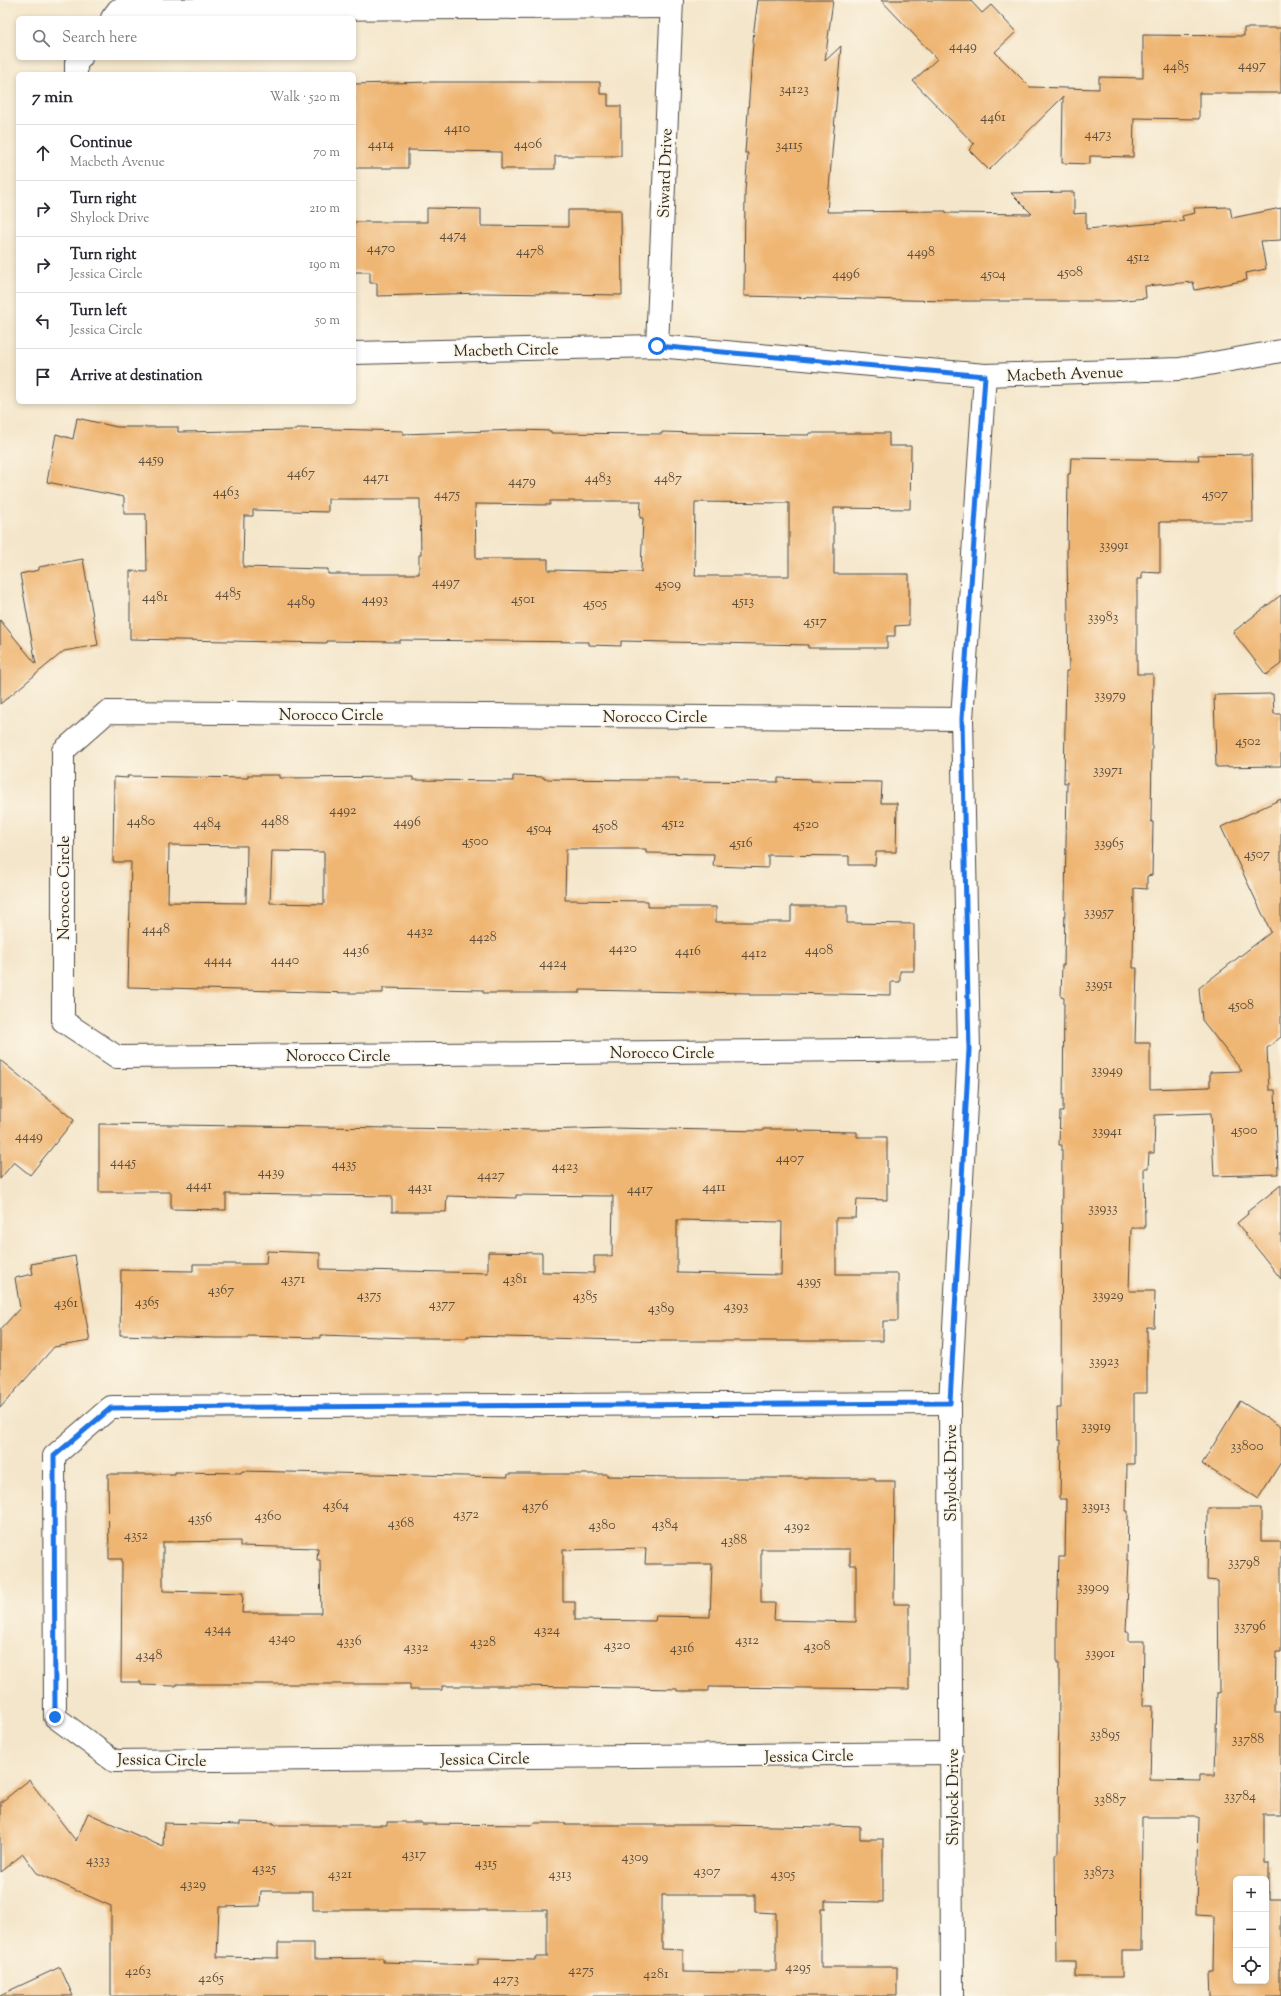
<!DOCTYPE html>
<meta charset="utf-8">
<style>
body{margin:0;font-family:"Sorts Mill Goudy",serif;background:#f2f2f3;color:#2b2b33}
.controls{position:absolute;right:12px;bottom:12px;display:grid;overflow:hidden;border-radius:6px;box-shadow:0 2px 6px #0003}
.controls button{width:36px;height:36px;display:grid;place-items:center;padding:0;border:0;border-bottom:1px solid #e1e1e2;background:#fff;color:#2b2b33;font:20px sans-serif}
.stop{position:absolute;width:12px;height:12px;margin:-9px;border:3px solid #1a73e8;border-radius:50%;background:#fff}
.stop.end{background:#1a73e8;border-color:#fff;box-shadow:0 1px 4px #0008}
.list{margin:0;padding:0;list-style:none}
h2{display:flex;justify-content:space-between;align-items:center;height:52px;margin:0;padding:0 16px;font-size:17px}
h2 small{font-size:13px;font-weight:400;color:#7c7c81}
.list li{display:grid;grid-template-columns:26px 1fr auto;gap:12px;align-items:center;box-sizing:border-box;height:56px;padding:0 16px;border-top:1px solid #e1e1e2}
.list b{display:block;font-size:15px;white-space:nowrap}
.list p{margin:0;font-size:13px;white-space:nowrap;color:#7c7c81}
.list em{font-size:13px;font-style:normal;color:#7c7c81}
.icon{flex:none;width:22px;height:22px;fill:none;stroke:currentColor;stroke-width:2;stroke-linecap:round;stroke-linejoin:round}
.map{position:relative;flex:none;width:1281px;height:1996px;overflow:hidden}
.search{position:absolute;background:#fff;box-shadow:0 2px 6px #0003;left:16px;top:16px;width:340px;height:44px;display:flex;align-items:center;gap:10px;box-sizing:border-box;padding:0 14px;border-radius:6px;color:#7c7c81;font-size:15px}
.panel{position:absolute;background:#fff;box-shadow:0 2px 6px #0003;left:16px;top:72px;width:340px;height:332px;border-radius:6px}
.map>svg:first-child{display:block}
</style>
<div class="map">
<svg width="1281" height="1996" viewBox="0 0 1281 1996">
<rect width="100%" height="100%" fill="#fcf5e5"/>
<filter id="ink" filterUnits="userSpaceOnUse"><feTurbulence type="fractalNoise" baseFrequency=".025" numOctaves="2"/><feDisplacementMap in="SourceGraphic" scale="8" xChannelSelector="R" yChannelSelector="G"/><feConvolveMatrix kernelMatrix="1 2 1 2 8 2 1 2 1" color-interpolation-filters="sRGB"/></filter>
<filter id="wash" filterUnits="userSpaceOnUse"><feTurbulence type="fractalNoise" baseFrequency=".012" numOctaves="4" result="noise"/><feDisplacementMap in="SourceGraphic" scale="16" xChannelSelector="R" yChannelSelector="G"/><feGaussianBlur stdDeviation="0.9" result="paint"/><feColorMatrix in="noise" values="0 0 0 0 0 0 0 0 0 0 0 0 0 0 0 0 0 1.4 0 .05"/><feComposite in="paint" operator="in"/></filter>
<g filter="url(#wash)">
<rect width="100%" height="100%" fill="#f4e6cb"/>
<g id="blocks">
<g fill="#efb572" fill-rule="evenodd">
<polygon points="758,0 833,0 825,61 841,46 827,212 946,211 946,213 1032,214 1011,193 1074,192 1074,214 1086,213 1086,229 1184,221 1182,216 1195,213 1194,208 1230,207 1232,218 1281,208 1281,240 1261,241 1266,269 1246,273 1247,280 1195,290 1193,282 1145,286 1146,298 1114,301 948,301 744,296 745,191 748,153 745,153 754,29"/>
<polygon points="881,0 970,0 982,13 991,5 1016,32 995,52 1030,87 1099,89 1099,77 1143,78 1143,35 1244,36 1244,28 1281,28 1281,93 1199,93 1199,119 1134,118 1133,157 1090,156 1090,164 1062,163 1063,97 989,170 969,150 974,144 913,81 937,59"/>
<polygon points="432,82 600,82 600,94 608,94 608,106 621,106 621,156 555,156 555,169 501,169 501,152 408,150 408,168 354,168 354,84"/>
<polygon points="427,208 481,209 481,226 568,227 568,210 621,210 622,295 483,293 377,296 377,283 370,283 370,272 354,272 354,222 427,222"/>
<path d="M77,418L117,427H178V432L297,430V428L403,431V434L518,430L551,431V433L662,434V432L697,433V434L809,435V433H889V446H911L910,509L834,508V574H909V625L895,626V636H887V648H808V645L621,641V646L589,645V642L400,640V642L327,641V643L130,639V571L147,572L146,514H124V497L47,482L56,434L73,439ZM328,499H420L421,555H419V574H328V569H324L243,567L244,516H253V510L328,512ZM550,501H641L640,518H643L641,572L548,570V559H476L475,504L550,505ZM695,502L789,503V576H695L696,559L694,558Z"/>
<path d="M1252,454L1253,522H1160V573L1142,572V579H1137V674H1153L1151,821L1153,822L1152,875L1147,876V889L1134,888L1133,968H1137L1135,1043H1150V1089L1210,1087V1072L1242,1071L1202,1020L1199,988L1271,932L1221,827L1281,799V1037L1267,1048L1269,1090H1275L1278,1174L1214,1176L1211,1113L1155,1115L1154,1153H1149L1148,1168H1144L1145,1228H1131L1129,1291H1155L1154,1327H1147V1393H1134V1464H1127L1126,1511H1128L1127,1560H1129L1126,1632H1128V1641H1144L1143,1706H1152L1150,1780L1200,1781V1775H1215L1217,1693H1219L1218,1581L1207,1580L1208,1508H1261V1542H1281V1651H1276L1275,1712H1281V1814H1264V1864H1269V1899H1281V1996H1211L1210,1969H1214L1215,1916L1196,1915L1198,1817H1142L1141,1951H1122V1977H1076V1961H1056L1055,1854H1058L1059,1685V1663H1057V1623L1059,1557H1065L1066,1499H1060L1061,1440H1058L1057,1408H1061L1062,1145H1059L1060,1112H1063L1064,998L1061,997L1062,965H1064L1067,782L1064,783L1066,671H1069L1067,556L1068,474H1070L1071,458L1199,460L1198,455ZM1236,1879H1266V1981H1236Z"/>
<polygon points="83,559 98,645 64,651 0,704 0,620 36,664 20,574 39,570 39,567"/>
<polygon points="1281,595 1281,664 1266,675 1233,632"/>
<polygon points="1273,694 1274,714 1281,714 1281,766 1216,767 1214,695"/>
<path d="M248,775H280V778L413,777V780L513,781V776L544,777V779L647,780V778H679V781L778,782V778L811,779V781L882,782L881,803H897L896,852H876L875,865H849V856L768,855V868L713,866L714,854L646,853V849H566L565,900L648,901V907H716V922H791V906H847V923L914,924V971H900V982H891V995L782,993V995H749V993L580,990V993H483V990L383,988V993H351L128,987L131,862H113L114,777L128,778L127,776L248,778ZM169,845L247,846L246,903L168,902ZM272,851L324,852V904L270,903Z"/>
<polygon points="0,1060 74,1120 30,1175 14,1162 0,1179"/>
<path d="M99,1124L541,1130L612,1128L763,1131V1129H798V1131L857,1132V1137H887V1200L857,1199L856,1218H836V1274H898V1321H883V1341H661L467,1336V1338H409L321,1335V1338L248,1336V1338H216L120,1335L121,1270L193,1271V1264H266L267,1251L320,1253V1269L488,1273V1252L542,1253V1272L594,1273V1256H612L613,1196L516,1195V1198L447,1196L446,1212H392V1196L226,1194V1210L171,1209V1192H99ZM677,1220L782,1222L781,1275L677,1273Z"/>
<polygon points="1281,1185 1281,1279 1237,1223 1248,1214 1247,1212"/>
<polygon points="75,1256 90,1341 54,1347 0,1408 0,1330 20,1308 15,1278 33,1274 31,1264"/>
<polygon points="1240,1401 1281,1427 1281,1462 1258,1499 1202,1464"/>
<path d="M242,1471L508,1477V1474H607V1476L675,1477V1478H875V1481H895L894,1604H909V1689L709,1687V1691H677V1689L519,1686H442V1690H410V1684H176V1686L141,1685V1682H121L122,1559H109L108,1474H175V1472L241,1473ZM240,1541V1546L318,1548L317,1560H320L321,1613H242L243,1593L163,1591V1542ZM646,1548L645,1564H712L710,1617L656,1616L655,1621L575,1620V1602H563V1550ZM761,1549H850V1565H856V1622L774,1620L775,1603H761Z"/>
<path d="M29,1780L76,1841L88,1813L163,1847L164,1823L240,1825V1822L274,1823V1825H387V1822H421L422,1824L533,1825L534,1823H565V1825H717L830,1827V1825L860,1826V1839H883V1902L825,1901V1909H821V1967H897V1996H111V1906L37,1873L23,1854L0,1872V1803ZM261,1891H313V1910H547V1957H535V1960L478,1959V1965L383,1962V1958L314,1959V1943H278V1958L217,1957L219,1907L260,1906ZM662,1895H755V1912L776,1913V1971H740V1973L683,1972V1950L662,1949Z"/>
<polygon points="60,1967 73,1996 0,1996 0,1995"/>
</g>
</g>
</g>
<g filter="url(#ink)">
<use href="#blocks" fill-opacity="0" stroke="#494743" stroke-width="1"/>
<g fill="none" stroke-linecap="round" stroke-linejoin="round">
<g stroke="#494743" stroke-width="24">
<g id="minor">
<polyline points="112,18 118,10 671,7"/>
<polyline points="76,74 76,63 81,58"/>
<polyline points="657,346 672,0"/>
<polyline points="354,353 657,346 985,375 1180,369 1281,351"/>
<polyline points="962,719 107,712 63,751 63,1021 117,1057 969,1049"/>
<polyline points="950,1403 111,1407 54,1456 55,1717 114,1761 952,1753"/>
<polyline points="952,1996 950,1403 969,1049 962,719 985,375"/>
</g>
</g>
<use href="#minor" stroke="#fff" stroke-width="22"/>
</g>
</g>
<g fill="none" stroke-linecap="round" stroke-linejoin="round" filter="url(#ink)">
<polyline stroke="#1a73e8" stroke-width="5" points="55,1717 54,1456 111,1408 950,1403 969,1049 962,719 985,376 657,346"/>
</g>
<g text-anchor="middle" stroke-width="3.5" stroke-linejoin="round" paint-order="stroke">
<g font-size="14" fill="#5c4e3d">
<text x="963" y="50">4449</text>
<text x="1252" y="69">4497</text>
<text x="1176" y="70">4485</text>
<text x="794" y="93">34123</text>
<text x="993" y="121">4461</text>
<text x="457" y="132">4410</text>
<text x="1098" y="138">4473</text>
<text x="381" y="148">4414</text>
<text x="528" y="148">4406</text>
<text x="789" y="149">34115</text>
<text x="453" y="239">4474</text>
<text x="381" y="252">4470</text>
<text x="530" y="255">4478</text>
<text x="921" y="256">4498</text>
<text x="1138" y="261">4512</text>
<text x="1070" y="276">4508</text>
<text x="846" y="278">4496</text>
<text x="993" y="278">4504</text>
<text x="151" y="463">4459</text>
<text x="301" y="477">4467</text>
<text x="376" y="481">4471</text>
<text x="598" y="482">4483</text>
<text x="668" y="482">4487</text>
<text x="522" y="485">4479</text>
<text x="226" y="496">4463</text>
<text x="447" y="498">4475</text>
<text x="1215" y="498">4507</text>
<text x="1114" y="549">33991</text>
<text x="446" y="586">4497</text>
<text x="668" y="588">4509</text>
<text x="228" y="597">4485</text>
<text x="155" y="601">4481</text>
<text x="375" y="603">4493</text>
<text x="523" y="603">4501</text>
<text x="301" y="605">4489</text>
<text x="743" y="605">4513</text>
<text x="595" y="607">4505</text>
<text x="1103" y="621">33983</text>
<text x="815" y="625">4517</text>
<text x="1110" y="699">33979</text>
<text x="1248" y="745">4502</text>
<text x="1108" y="774">33971</text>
<text x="343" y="814">4492</text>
<text x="141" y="825">4480</text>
<text x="275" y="825">4488</text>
<text x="407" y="826">4496</text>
<text x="207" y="827">4484</text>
<text x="673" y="827">4512</text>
<text x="806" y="828">4520</text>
<text x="605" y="830">4508</text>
<text x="539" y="832">4504</text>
<text x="475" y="845">4500</text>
<text x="741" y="847">4516</text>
<text x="1109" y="847">33965</text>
<text x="1257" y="858">4507</text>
<text x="1099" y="916">33957</text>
<text x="156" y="933">4448</text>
<text x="420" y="935">4432</text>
<text x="483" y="941">4428</text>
<text x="623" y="952">4420</text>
<text x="356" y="954">4436</text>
<text x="819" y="954">4408</text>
<text x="688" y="955">4416</text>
<text x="754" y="957">4412</text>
<text x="218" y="964">4444</text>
<text x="285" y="964">4440</text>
<text x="553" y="967">4424</text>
<text x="1099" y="988">33951</text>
<text x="1241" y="1009">4508</text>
<text x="1107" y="1074">33949</text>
<text x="1244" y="1134">4500</text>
<text x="1107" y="1135">33941</text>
<text x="29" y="1140">4449</text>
<text x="790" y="1162">4407</text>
<text x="123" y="1166">4445</text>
<text x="344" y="1168">4435</text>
<text x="565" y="1170">4423</text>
<text x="271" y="1176">4439</text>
<text x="491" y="1179">4427</text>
<text x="199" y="1189">4441</text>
<text x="420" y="1191">4431</text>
<text x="714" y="1191">4411</text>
<text x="640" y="1193">4417</text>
<text x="1103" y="1212">33933</text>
<text x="293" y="1283">4371</text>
<text x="515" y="1283">4381</text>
<text x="809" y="1285">4395</text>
<text x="221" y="1294">4367</text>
<text x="369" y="1299">4375</text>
<text x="1108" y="1299">33929</text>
<text x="585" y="1300">4385</text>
<text x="147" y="1306">4365</text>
<text x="66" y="1307">4361</text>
<text x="442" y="1308">4377</text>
<text x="736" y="1310">4393</text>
<text x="661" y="1312">4389</text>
<text x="1104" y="1365">33923</text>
<text x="1096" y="1430">33919</text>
<text x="1247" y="1450">33800</text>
<text x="336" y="1509">4364</text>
<text x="535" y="1510">4376</text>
<text x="1096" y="1510">33913</text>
<text x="466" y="1518">4372</text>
<text x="268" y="1520">4360</text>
<text x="200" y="1522">4356</text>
<text x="401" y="1527">4368</text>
<text x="665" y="1528">4384</text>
<text x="602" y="1529">4380</text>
<text x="797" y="1530">4392</text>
<text x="136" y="1539">4352</text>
<text x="734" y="1544">4388</text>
<text x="1244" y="1566">33798</text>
<text x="1093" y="1591">33909</text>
<text x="1250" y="1630">33796</text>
<text x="218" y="1633">4344</text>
<text x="547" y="1634">4324</text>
<text x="282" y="1642">4340</text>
<text x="747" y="1644">4312</text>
<text x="349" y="1645">4336</text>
<text x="483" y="1646">4328</text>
<text x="617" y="1649">4320</text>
<text x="817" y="1650">4308</text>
<text x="416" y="1651">4332</text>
<text x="682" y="1652">4316</text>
<text x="1100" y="1657">33901</text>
<text x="149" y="1659">4348</text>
<text x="1105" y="1738">33895</text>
<text x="1248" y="1743">33788</text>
<text x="1240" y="1800">33784</text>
<text x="1110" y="1803">33887</text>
<text x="414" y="1858">4317</text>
<text x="635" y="1861">4309</text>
<text x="98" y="1864">4333</text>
<text x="486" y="1867">4315</text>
<text x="264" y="1872">4325</text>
<text x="707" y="1875">4307</text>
<text x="1099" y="1876">33873</text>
<text x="340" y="1878">4321</text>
<text x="560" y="1878">4313</text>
<text x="783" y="1878">4305</text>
<text x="193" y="1888">4329</text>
<text x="798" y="1971">4295</text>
<text x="581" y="1974">4275</text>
<text x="138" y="1975">4263</text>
<text x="656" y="1978">4281</text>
<text x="211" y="1982">4265</text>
<text x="506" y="1983">4273</text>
</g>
<g font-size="16" fill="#2b2b2b" stroke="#fcf5e5">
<text transform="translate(664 173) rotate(-88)" y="6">Siward Drive</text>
<text transform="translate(506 349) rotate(-1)" y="6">Macbeth Circle</text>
<text transform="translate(1065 373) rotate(-2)" y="6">Macbeth Avenue</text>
<text x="331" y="720">Norocco Circle</text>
<text x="655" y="722">Norocco Circle</text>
<text transform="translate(63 888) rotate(-90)" y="6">Norocco Circle</text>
<text x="662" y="1058">Norocco Circle</text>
<text x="338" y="1061">Norocco Circle</text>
<text transform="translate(950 1473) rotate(-90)" y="6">Shylock Drive</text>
<text transform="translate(809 1755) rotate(-1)" y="6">Jessica Circle</text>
<text transform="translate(485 1758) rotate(-1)" y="6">Jessica Circle</text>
<text transform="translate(162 1759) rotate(1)" y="6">Jessica Circle</text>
<text transform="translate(952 1797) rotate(-90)" y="6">Shylock Drive</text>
</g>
</g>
</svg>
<div class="controls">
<button>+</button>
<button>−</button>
<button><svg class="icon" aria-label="locate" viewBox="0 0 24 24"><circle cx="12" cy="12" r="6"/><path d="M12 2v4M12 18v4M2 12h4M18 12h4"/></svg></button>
</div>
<div class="stop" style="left:657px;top:346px"></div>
<div class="stop end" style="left:55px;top:1717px"></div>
<div class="search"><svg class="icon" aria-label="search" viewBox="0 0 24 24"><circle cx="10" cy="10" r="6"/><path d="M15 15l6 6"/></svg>Search here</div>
<section class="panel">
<h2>7 min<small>Walk · 520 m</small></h2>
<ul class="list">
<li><svg class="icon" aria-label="ahead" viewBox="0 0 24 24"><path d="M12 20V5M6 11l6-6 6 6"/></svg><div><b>Continue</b><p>Macbeth Avenue</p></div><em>70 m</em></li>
<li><svg class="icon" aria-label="right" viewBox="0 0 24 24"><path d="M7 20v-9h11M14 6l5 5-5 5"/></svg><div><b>Turn right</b><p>Shylock Drive</p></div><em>210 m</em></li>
<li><svg class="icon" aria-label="right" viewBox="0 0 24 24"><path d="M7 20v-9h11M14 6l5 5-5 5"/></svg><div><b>Turn right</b><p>Jessica Circle</p></div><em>190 m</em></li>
<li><svg class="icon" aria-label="left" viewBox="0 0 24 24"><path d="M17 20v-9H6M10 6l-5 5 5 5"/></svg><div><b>Turn left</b><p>Jessica Circle</p></div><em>50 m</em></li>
<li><svg class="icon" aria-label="arrive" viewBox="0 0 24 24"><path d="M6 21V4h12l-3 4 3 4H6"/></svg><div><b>Arrive at destination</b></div></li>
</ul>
</section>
</div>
